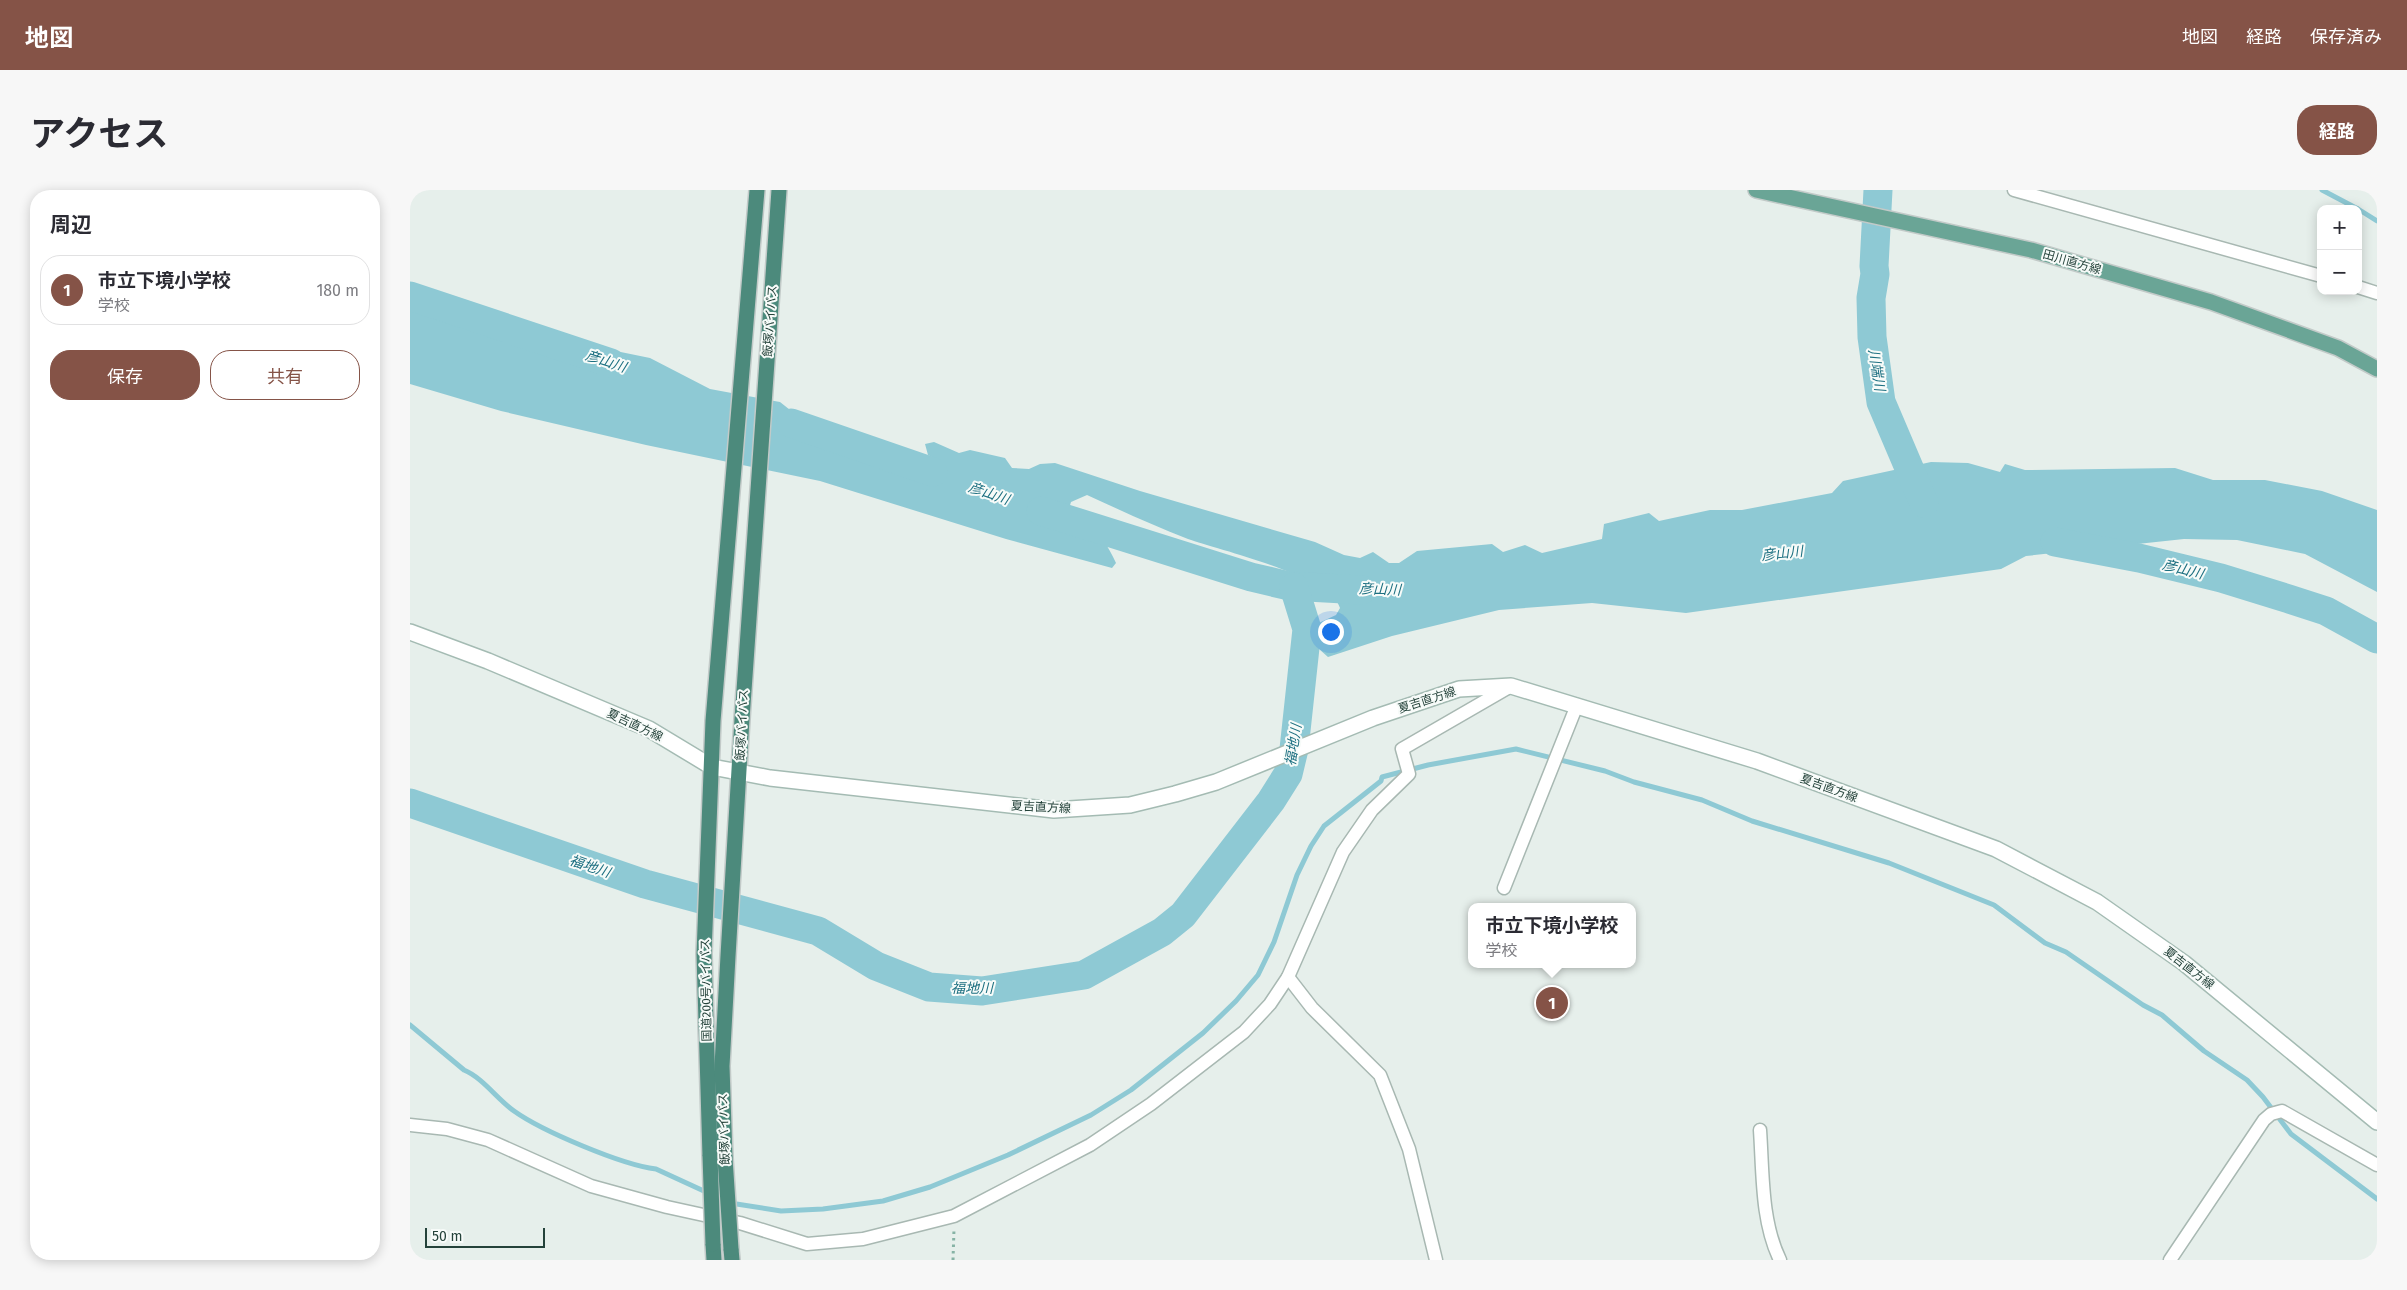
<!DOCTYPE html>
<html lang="ja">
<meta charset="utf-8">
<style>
body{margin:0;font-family:"Fira Sans","Noto Sans JP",sans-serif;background:#f7f7f7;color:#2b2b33}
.controls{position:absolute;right:15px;top:15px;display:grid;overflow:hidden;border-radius:10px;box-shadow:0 2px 12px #0003}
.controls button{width:45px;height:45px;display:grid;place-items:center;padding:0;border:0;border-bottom:1px solid #e1e1e2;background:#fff;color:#2b2b33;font:25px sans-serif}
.scale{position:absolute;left:15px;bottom:12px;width:120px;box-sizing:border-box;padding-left:5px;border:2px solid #24423a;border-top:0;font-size:14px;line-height:18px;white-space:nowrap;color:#24423a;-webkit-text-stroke:4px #f7fbf9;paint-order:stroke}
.you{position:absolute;left:920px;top:441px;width:18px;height:18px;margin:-12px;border:4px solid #fff;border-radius:50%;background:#1a73e8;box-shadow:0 0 0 8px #1a73e833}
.badge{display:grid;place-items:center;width:32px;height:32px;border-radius:50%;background:#855347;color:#fff;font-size:16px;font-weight:700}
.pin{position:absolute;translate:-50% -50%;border:2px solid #fff;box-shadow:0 1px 5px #0006}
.popup{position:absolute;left:1058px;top:713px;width:168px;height:65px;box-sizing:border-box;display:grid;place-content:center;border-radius:10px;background:#fff;filter:drop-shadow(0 1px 4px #0005);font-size:16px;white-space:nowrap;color:#7c7c81}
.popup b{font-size:19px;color:#2b2b33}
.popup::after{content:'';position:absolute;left:50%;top:100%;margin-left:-10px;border:10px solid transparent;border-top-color:#fff}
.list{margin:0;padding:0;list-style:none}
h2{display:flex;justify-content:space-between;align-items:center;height:65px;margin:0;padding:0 20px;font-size:21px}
h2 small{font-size:16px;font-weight:400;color:#7c7c81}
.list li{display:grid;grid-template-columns:32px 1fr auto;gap:15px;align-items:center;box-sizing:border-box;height:70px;margin:0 10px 10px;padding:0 10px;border:1px solid #e1e1e2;border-radius:20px}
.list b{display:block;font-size:19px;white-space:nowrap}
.list p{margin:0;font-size:16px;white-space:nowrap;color:#7c7c81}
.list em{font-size:16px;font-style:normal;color:#7c7c81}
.actions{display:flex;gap:10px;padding:15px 20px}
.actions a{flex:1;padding:11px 0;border:1px solid #855347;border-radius:20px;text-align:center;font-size:18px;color:#855347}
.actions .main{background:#855347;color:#fff}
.map{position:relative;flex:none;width:1967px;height:1070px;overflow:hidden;border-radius:20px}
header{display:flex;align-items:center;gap:30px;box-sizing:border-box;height:70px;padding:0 25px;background:#855347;color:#fff}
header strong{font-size:24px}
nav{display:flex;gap:28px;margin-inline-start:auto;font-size:18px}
.intro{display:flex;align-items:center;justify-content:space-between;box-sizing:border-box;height:120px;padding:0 30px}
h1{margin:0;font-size:35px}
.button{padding:12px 22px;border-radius:20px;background:#855347;color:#fff;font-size:18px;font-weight:700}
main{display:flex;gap:30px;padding:0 30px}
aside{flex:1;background:#fff;border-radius:20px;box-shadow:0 2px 12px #0003}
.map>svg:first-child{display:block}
</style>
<header>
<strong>地図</strong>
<nav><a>地図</a><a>経路</a><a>保存済み</a></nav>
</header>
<div class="intro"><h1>アクセス</h1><a class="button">経路</a></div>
<main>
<aside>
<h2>周辺<small></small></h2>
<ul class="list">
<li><span class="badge">1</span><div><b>市立下境小学校</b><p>学校</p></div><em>180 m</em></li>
</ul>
<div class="actions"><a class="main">保存</a><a>共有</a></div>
</aside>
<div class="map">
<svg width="1967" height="1070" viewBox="0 0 1967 1070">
<rect width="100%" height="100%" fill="#e6efeb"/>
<path fill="#8ec9d4" d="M0,113L26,121L102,136L149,161L196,159L240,168L300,199L370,212L394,231L412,238L423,253L531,282L534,276L528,270L518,265L515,254L524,252L549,263L560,260L595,268L602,278L619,279L630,274L645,273L730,301L905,352L934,365L950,368L963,362L979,373H989L1007,361L1082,354L1093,362L1115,355L1132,363L1192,349L1194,334L1239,323L1249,331L1300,320H1332L1422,303L1433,291L1521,272L1558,273L1590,282L1595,274L1615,280L1765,278L1803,290H1855L1912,301L1967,320V402L1895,364L1827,350L1774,349L1616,366L1591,379L1276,423L1182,413L1089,420L982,446L918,467C910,459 895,450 900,437L926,425L930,418C921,386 809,360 778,349C744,336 710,320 677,305L661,312C652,338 680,335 692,349C698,356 702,365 706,373L702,378L596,349L410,291L236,255L91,221L0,194Z"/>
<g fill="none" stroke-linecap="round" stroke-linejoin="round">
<g stroke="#8ec9d4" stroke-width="5">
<polyline points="1912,0 1948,19"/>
<polyline points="1948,19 1967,31"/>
<path d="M0,835L54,880C73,888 87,909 104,921C132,941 212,975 246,979L320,1013L371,1021L413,1019L473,1011L520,997L598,965L681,925L721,900L793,843L826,811L848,785L864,752L887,685L901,656L914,636L971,591L972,587L1018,575L1106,559L1195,581L1224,592L1292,610L1342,631L1479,673L1584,715L1635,753L1656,762L1733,815L1752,825L1794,861L1837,890L1853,907L1881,944L1967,1009"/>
</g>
<g stroke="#8ec9d4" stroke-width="29">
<polyline points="1468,0 1464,76 1465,84 1461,108 1462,147 1471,212 1514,313"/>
<polyline points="0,106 201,173"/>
<polyline points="381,233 523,282"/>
<polyline points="631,321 841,387 879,396 952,400"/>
<polyline points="1645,352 1729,368 1811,388 1879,409 1916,421 1967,449"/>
<polyline points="0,613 235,694 408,741 466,776 519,797 572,801 674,785 752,742 773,725 861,611 878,584 884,559 897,439 884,397"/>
</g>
<g stroke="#a8b8b2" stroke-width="15">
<g id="minor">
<polyline points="1604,0 1911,86"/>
<polyline points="1948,97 1967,103"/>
<polyline points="1094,698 1167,515"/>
<polyline points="878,787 902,818 970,885 999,959 1026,1070"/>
<polyline points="0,935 37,939 78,950 181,996 257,1017 330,1033 397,1054 453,1049 544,1026 680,955 741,914 834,842 860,814 878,787 933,662 962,620 999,584 992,559 1101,496"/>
<path d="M1350,940C1353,983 1351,1031 1370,1070"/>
<polyline points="1760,1070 1854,930 1861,924 1872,921 1967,975"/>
</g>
</g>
<g stroke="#a4bbb3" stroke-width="18">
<polyline id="secondary" points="0,442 78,471 239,539 302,577 360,588 644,620 720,615 765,604 806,592 963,528 1049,499 1101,496 1347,571 1586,659 1687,712 1774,773 1967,932"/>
</g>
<g stroke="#c2cac8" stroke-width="18">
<polyline id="primary" points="1346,0 1621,60 1801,112 1928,158 1967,179"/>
</g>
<g stroke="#c2cac8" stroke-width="18">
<g id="trunk">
<polyline points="300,966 294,764 303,531 347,0"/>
<polyline points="315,968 312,876 318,766 332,529 369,0"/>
<polyline points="303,1054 304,1070"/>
<polyline points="321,1059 322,1070"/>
</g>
</g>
<polyline stroke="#86b3a5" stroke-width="3" stroke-dasharray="2.5 4" stroke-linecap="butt" points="543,1070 544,1039"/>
<use href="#minor" stroke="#fff" stroke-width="12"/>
<use href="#secondary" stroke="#fff" stroke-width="15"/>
<use href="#primary" stroke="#6aa596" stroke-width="15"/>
<use href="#trunk" stroke="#4c8a7c" stroke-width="15"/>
<g stroke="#c2cac8" stroke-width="18" stroke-linecap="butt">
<g id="trunk-bridge">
<polyline points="300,966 303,1054"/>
<polyline points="315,968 321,1059"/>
</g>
</g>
<use href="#trunk-bridge" stroke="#4c8a7c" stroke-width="15"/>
</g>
<g text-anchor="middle" stroke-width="4" stroke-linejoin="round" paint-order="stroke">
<g font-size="12" fill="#24423a" stroke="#f7fbf9">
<text transform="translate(1662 72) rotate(16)" y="4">田川直方線</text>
<text transform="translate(360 131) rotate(-86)" y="4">飯塚バイパス</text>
<text transform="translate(1017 510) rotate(-18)" y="4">夏吉直方線</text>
<text transform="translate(225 535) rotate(25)" y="4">夏吉直方線</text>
<text transform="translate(332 535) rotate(-87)" y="4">飯塚バイパス</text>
<text transform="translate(1419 598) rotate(20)" y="4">夏吉直方線</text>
<text transform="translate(631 617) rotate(3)" y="4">夏吉直方線</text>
<text transform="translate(1779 778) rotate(38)" y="4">夏吉直方線</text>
<text transform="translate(296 800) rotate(-91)" y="4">国道200号バイパス</text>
<text transform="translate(314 939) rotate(-92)" y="4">飯塚バイパス</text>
</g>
<g font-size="14" font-style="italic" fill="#1c6f80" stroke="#f7fbf9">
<text transform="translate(196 171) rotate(18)" y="5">彦山川</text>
<text transform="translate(1467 180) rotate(81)" y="5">川端川</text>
<text transform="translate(579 303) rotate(19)" y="5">彦山川</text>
<text transform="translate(1372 363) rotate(-6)" y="5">彦山川</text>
<text transform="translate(1773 379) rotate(14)" y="5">彦山川</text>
<text transform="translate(970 399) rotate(2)" y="5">彦山川</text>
<text transform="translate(883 555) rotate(-81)" y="5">福地川</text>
<text transform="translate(180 676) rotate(19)" y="5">福地川</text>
<text x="562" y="803">福地川</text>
</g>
</g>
</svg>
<div class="controls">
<button>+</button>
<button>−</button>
</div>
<div class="scale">50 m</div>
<div class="you"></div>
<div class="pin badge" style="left:1142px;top:813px">1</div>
<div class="popup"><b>市立下境小学校</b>学校</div>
</div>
</main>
